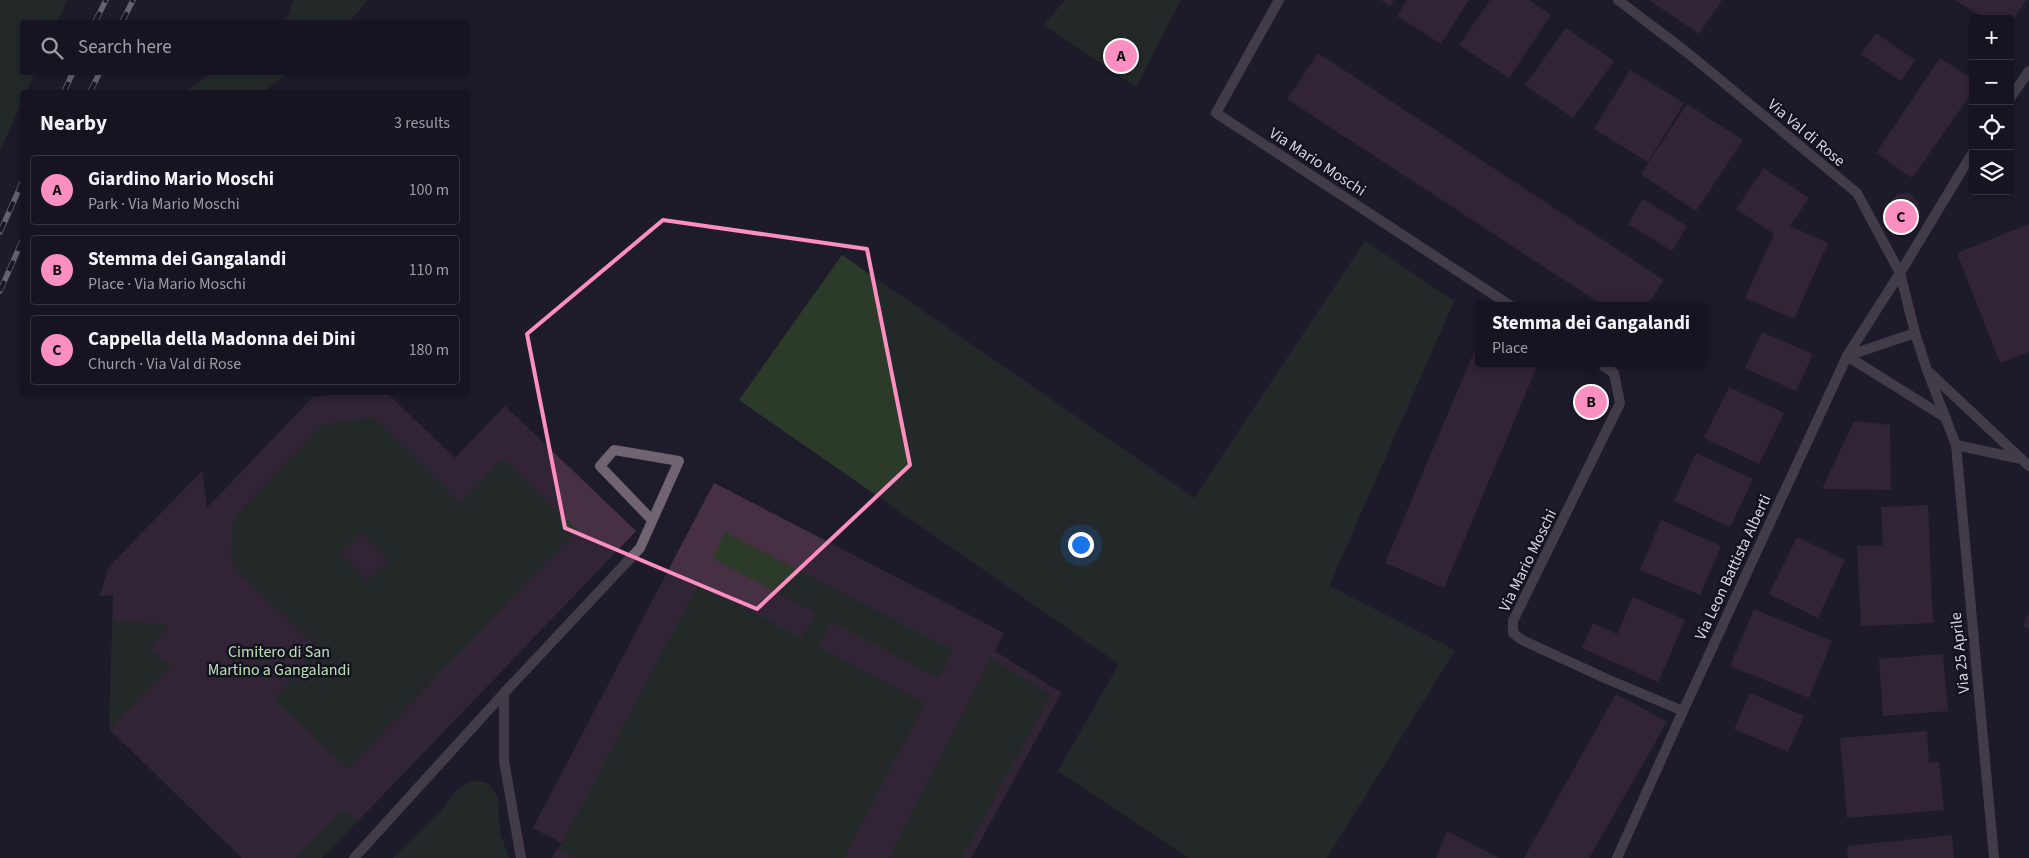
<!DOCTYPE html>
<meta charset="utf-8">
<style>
body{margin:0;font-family:"Source Sans 3",sans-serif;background:#23212d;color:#f1f3f6}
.controls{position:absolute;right:15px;top:15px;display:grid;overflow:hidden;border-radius:5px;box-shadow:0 2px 8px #0003}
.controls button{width:45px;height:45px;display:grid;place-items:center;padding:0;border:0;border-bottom:1px solid #35333e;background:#161420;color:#f1f3f6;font:25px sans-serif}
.you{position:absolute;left:1080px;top:544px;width:18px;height:18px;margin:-12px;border:4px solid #fff;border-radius:50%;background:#1a73e8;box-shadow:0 0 0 8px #1a73e833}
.badge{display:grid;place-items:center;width:32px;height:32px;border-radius:50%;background:#fc8fc2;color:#111;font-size:16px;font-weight:700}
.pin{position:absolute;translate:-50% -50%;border:2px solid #fff;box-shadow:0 1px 5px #0006}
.popup{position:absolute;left:1475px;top:302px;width:232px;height:65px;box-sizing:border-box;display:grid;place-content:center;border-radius:5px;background:#161420;filter:drop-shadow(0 1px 4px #0005);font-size:16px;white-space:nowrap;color:#9e9ea5}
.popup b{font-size:19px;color:#f1f3f6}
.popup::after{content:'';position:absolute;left:50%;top:100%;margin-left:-10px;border:10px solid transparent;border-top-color:#161420}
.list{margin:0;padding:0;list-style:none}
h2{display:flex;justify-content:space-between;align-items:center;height:65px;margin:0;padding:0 20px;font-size:21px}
h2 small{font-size:16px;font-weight:400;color:#9e9ea5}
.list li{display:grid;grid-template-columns:32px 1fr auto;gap:15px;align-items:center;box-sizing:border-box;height:70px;margin:0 10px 10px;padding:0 10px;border:1px solid #35333e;border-radius:5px}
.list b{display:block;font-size:19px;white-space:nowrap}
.list p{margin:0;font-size:16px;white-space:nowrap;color:#9e9ea5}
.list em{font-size:16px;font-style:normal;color:#9e9ea5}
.icon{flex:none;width:28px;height:28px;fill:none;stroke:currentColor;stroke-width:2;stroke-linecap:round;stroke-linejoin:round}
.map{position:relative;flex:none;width:2029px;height:858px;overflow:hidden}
.search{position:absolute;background:#161420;box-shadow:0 2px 8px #0003;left:20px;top:20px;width:450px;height:55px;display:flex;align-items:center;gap:12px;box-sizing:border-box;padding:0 18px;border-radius:5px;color:#9e9ea5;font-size:19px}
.panel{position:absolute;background:#161420;box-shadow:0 2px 8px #0003;left:20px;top:90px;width:450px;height:305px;border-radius:5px}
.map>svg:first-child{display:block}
</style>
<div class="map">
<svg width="2029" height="858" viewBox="0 0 2029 858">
<rect width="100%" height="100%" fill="#1e1b2a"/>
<g fill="#2c3b29">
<polygon points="0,0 67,0 57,22 22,22 22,72 35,73 26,92 22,92 22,101 0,151"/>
<polygon points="293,0 368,0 349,22 279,22 289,15"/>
<polygon points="1065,0 1181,0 1136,87 1044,25"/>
<polygon points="212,72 288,72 288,73 263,92 185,92"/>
<polygon points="1365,241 1454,301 1329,586 1455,650 1327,858 1189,858 1058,771 1119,664 739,400 842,255 1194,498"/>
<polygon points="354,393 386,393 455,458 505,406 636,531 322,858 242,858 109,729 113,595 100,596 108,568 202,471 207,508 313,397"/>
<polygon points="714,483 1004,633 995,651 1061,693 971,858 552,858 562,843 533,828"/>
<polygon points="475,780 489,784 498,798 500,833 509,858 393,858 440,812 459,787"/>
</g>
<g fill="#472f44" fill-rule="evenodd">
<polygon points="1381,0 1394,0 1390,6"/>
<polygon points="1407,0 1469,0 1441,44 1397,16"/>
<polygon points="1490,0 1529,0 1551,15 1509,78 1459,45"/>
<polygon points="1649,0 1722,0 1699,34"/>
<polygon points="1955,0 2026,0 2010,25 2010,19 1986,19"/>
<polygon points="1566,28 1614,61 1573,118 1525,85"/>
<polygon points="1876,33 1915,60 1901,81 1861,54"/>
<polygon points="1318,53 1664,280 1647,306 1604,306 1287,99"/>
<polygon points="1940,58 1973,79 1973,91 1912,178 1876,153"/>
<polygon points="1630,70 1684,103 1648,162 1594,129"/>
<polygon points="1687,104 1743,140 1696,211 1641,174"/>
<polygon points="1764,168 1809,198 1790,226 1828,243 1794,319 1745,298 1774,234 1736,209"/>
<polygon points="1909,193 1918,202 1920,212 1909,233 1882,223 1889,203 1898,194"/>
<polygon points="1643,199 1687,226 1672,251 1628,224"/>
<polygon points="2029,224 2029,352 2000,363 1957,253"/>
<polygon points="1762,332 1813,354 1796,391 1745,368"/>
<polygon points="1478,342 1478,363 1538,364 1444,588 1385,563"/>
<polygon points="1729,387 1784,413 1759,464 1704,438"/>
<path d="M354,392H386L455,458L505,406L636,531L358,821L342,810L295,858H242L109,729L171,666L150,649L170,624L113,621V595L100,596L108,568L202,471L207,508L313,397ZM373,417L460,503L503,459L577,530L348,769L274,699L317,647L242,576L231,560L233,518L321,425Z"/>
<polygon points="1854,421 1890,425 1891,490 1822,489"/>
<polygon points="1696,453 1753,479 1730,527 1674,501"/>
<polygon points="714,483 1004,633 995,651 1061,693 971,858 962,858 1051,695 991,658 888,858 844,858 925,703 819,647 831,622 939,678 953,650 725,532 712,558 815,613 802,638 698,584 562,843 533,828"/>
<polygon points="1928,505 1933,623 1861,626 1857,546 1883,545 1881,507"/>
<polygon points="1661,520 1721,546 1700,595 1640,570"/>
<polygon points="361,532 389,560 367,581 340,553"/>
<polygon points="1797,537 1845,560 1818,618 1769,594"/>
<polygon points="1633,597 1685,620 1658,682 1582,648 1593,623 1617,634"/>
<polygon points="1754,609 1832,641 1809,698 1730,666"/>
<polygon points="2029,612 2029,629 2023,626"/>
<polygon points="1943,654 1948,711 1883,716 1879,659"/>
<polygon points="1750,693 1804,716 1788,752 1734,729"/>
<polygon points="1616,694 1667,722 1589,858 1524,858"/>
<polygon points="1927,731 1929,763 1939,762 1944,810 1847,818 1840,738"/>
<polygon points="1447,831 1499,858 1436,858"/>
<polygon points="1952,835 1954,858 1848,858 1847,846"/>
<polygon points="557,849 577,858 552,858"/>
</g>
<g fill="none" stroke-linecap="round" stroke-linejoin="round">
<g stroke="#6f646f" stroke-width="10">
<polyline points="354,858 504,693"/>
<polyline points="521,858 504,761 504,693 640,548 679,461 614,450 600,466 652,520"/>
</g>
<g stroke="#6f646f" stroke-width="10">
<polyline points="1279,0 1216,113 1511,306"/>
<polyline points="1618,0 1689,54 1857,193 1900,273 1915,333 1927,370 1956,445 1994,858"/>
<polyline points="2010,98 2029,71"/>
<polyline points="1847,356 1946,418"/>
<polyline points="1847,356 1915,333"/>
<polyline points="1599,363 1614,373 1620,403 1513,621 1513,633 1522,640 1607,679 1683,711"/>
<polyline points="1930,373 2029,466"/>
<polyline points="1956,445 2021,459"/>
<polyline points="1617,858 1683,711 1847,356 1900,273 1973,152"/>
</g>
<g stroke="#bbb9c5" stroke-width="5.5">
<g id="rail">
<polyline points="95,22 106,0"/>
<polyline points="122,22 133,0"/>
<polyline points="64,92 73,72"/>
<polyline points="90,92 100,72"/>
<polyline points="0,232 22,183"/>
<polyline points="0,291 22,241"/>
</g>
</g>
<use href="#rail" stroke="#151220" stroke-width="4" stroke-dasharray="11" stroke-linecap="butt"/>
</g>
<path d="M0 0H2029V858H0ZM663,220L867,249L910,465L757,609L565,528L527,334Z" fill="#1e1b2a" fill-opacity=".55" fill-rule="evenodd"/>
<path fill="none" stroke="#fc8fc2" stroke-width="4" stroke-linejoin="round" d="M663,220L867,249L910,465L757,609L565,528L527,334Z"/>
<g text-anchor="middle" stroke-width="5" stroke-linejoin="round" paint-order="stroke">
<g font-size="16" fill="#d7d5e0" stroke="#151220">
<text transform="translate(1807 132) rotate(40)" y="6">Via Val di Rose</text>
<text transform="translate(1318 161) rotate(33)" y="6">Via Mario Moschi</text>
<text transform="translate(1527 560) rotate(-64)" y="6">Via Mario Moschi</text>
<text transform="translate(1732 567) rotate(-65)" y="6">Via Leon Battista Alberti</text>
<text transform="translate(1959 653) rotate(-96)" y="6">Via 25 Aprile</text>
</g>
<g font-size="16" fill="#b9e2b2" stroke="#151220">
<text x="279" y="657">Cimitero di San<tspan x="279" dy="18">Martino a Gangalandi</tspan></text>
</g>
</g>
</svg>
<div class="controls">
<button>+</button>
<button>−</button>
<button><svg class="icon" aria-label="locate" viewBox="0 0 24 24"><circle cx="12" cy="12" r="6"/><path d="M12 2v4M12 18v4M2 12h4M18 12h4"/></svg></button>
<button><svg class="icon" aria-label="layers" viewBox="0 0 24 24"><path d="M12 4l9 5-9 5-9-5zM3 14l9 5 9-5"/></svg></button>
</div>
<div class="you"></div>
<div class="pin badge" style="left:1121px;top:56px">A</div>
<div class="pin badge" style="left:1591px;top:402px">B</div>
<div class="popup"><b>Stemma dei Gangalandi</b>Place</div>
<div class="pin badge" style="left:1901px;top:217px">C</div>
<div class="search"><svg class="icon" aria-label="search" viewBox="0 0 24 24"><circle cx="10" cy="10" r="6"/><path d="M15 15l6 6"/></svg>Search here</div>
<section class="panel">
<h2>Nearby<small>3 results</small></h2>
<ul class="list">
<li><span class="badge">A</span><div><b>Giardino Mario Moschi</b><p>Park · Via Mario Moschi</p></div><em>100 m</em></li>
<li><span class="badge">B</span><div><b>Stemma dei Gangalandi</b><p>Place · Via Mario Moschi</p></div><em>110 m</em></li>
<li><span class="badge">C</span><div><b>Cappella della Madonna dei Dini</b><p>Church · Via Val di Rose</p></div><em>180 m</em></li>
</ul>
</section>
</div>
